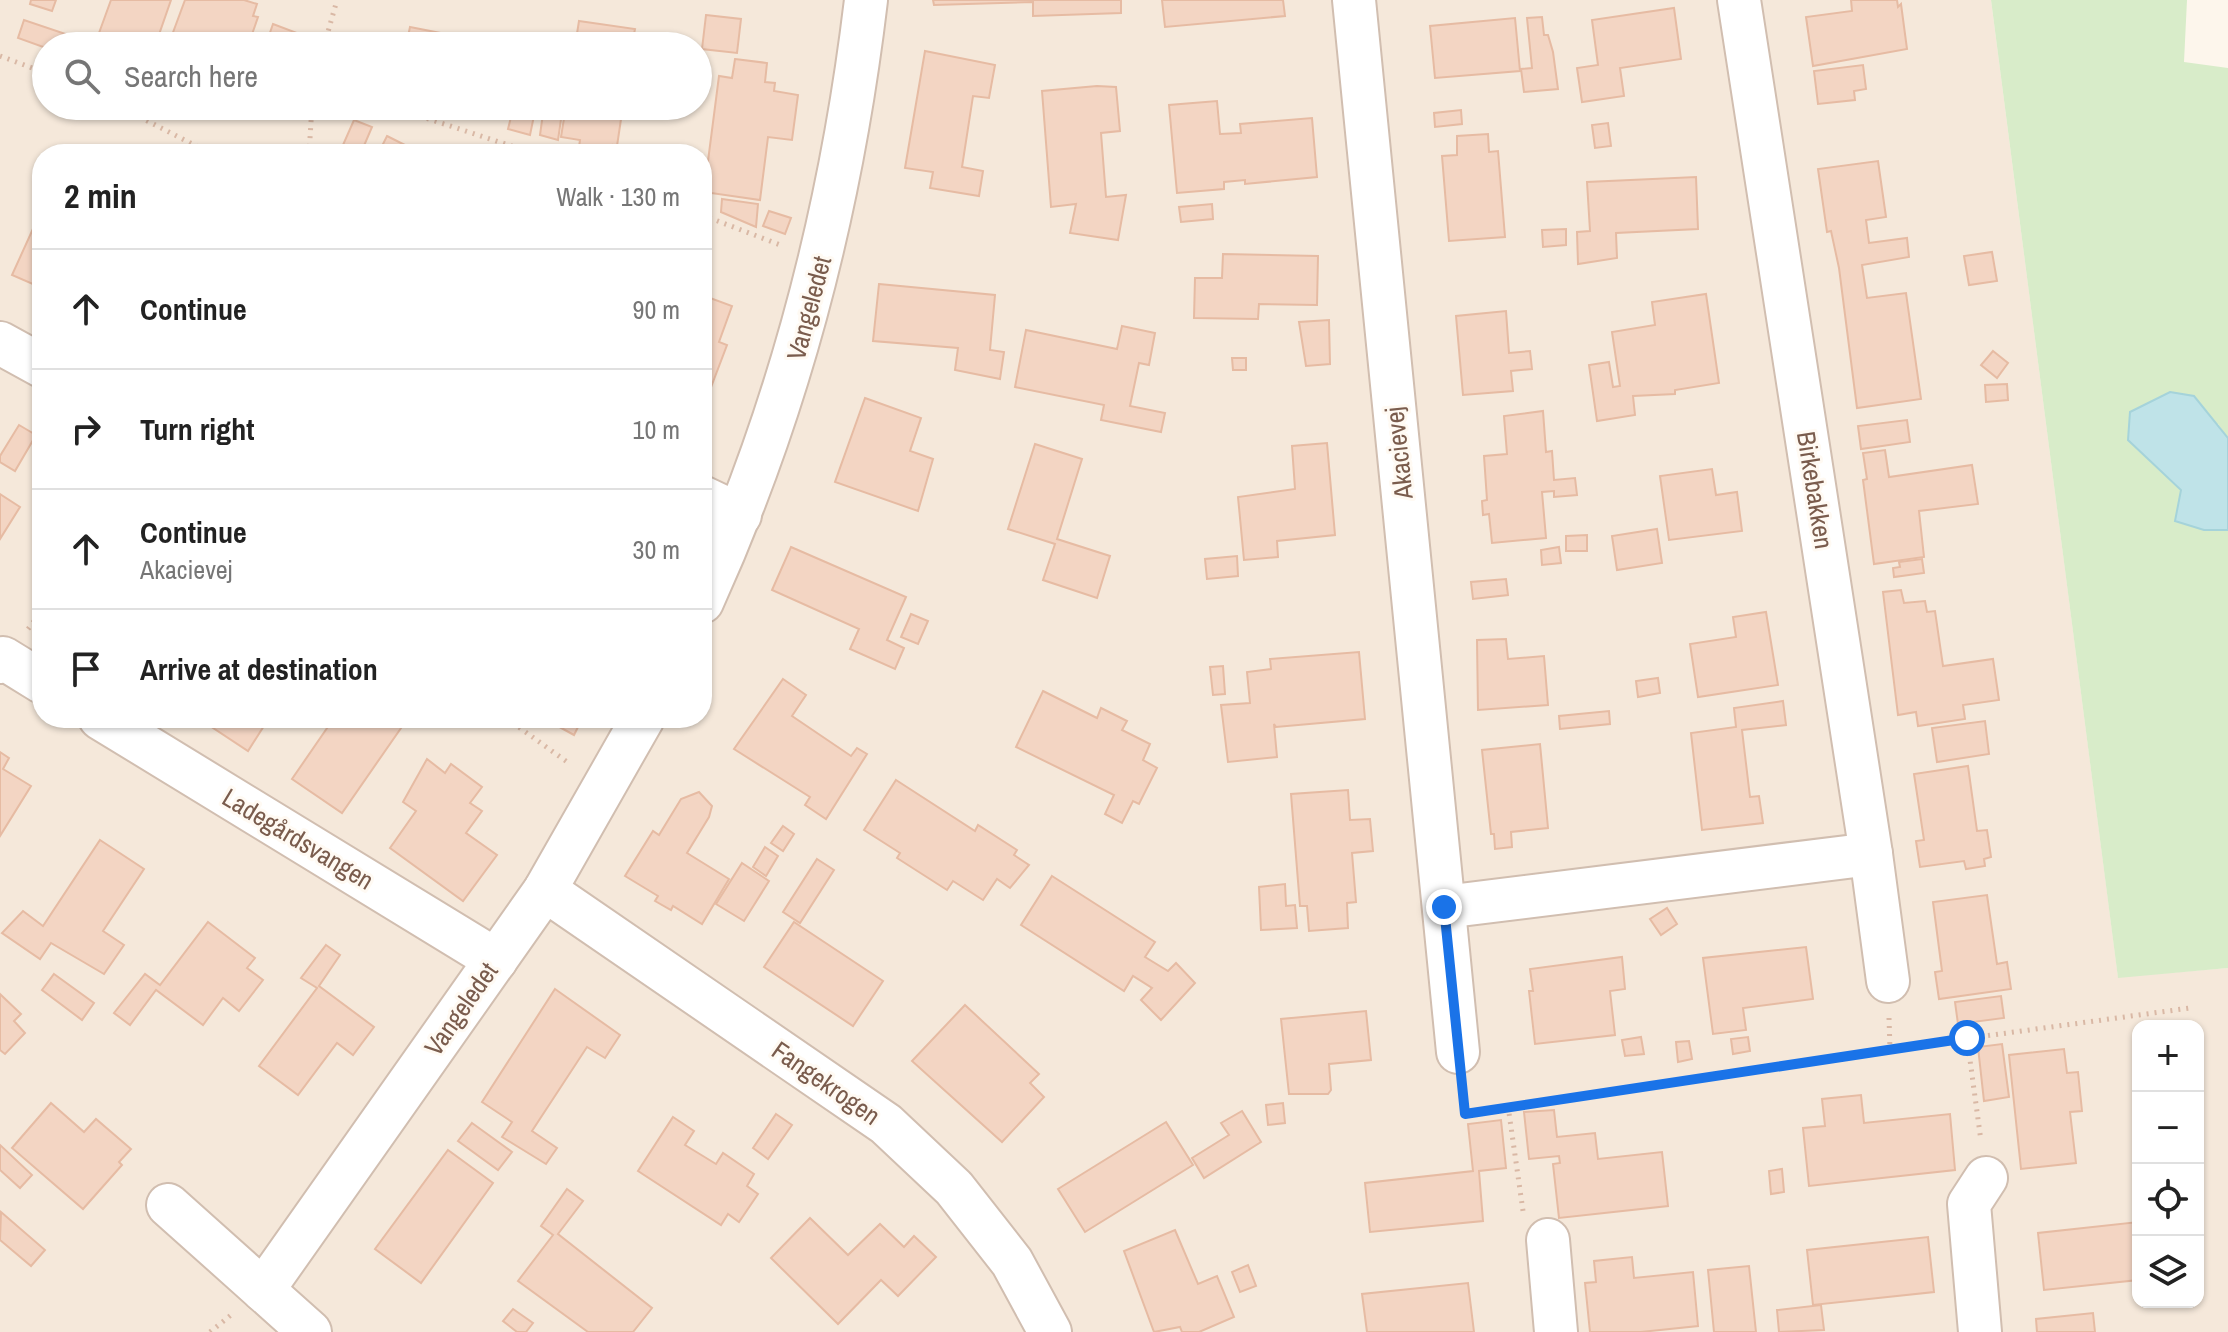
<!DOCTYPE html>
<meta charset="utf-8">
<style>
body{margin:0;font-family:"Archivo Narrow",sans-serif;background:#f6f6f6;color:#222}
.controls{position:absolute;right:24px;bottom:24px;display:grid;overflow:hidden;border-radius:16px;box-shadow:0 2px 6px #0004}
.controls button{width:72px;height:72px;display:grid;place-items:center;padding:0;border:0;border-bottom:2px solid #e0e0e0;background:#fff;color:#222;font:40px sans-serif}
.stop{position:absolute;width:24px;height:24px;margin:-18px;border:6px solid #1a73e8;border-radius:50%;background:#fff}
.stop.end{background:#1a73e8;border-color:#fff;box-shadow:0 2px 8px #0008}
.list{margin:0;padding:0;list-style:none}
h2{display:flex;justify-content:space-between;align-items:center;height:104px;margin:0;padding:0 32px;font-size:34px}
h2 small{font-size:26px;font-weight:400;color:#767676}
.list li{display:grid;grid-template-columns:52px 1fr auto;gap:24px;align-items:center;box-sizing:border-box;height:120px;padding:0 32px;border-top:2px solid #e0e0e0}
.list b{display:block;font-size:30px;white-space:nowrap}
.list p{margin:0;font-size:26px;white-space:nowrap;color:#767676}
.list em{font-size:26px;font-style:normal;color:#767676}
.icon{flex:none;width:44px;height:44px;fill:none;stroke:currentColor;stroke-width:2;stroke-linecap:round;stroke-linejoin:round}
.map{position:relative;flex:none;width:2228px;height:1332px;overflow:hidden}
.search{position:absolute;background:#fff;box-shadow:0 2px 6px #0004;left:32px;top:32px;width:680px;height:88px;display:flex;align-items:center;gap:20px;box-sizing:border-box;padding:0 28px;border-radius:44px;color:#767676;font-size:30px}
.panel{position:absolute;background:#fff;box-shadow:0 2px 6px #0004;left:32px;top:144px;width:680px;height:584px;border-radius:32px}
.map>svg:first-child{display:block}
</style>
<div class="map">
<svg width="2228" height="1332" viewBox="0 0 2228 1332">
<rect width="100%" height="100%" fill="#fdf6ec"/>
<path fill="#f5e8da" fill-rule="evenodd" d="M0,0H1991L2118,977L2228,968V1332H0ZM46,46H698V106H46ZM42,154H702V718H42ZM2138,1026H2198V1302H2138Z"/>
<polygon fill="#d8ecc9" points="1991,0 2187,0 2184,62 2228,68 2228,438 2218,424 2181,490 2204,530 2228,530 2228,968 2118,978"/>
<polygon fill="#bfe3e8" stroke="#a5d3da" stroke-width="2" points="2170,392 2194,396 2228,438 2228,530 2204,530 2175,521 2181,490 2128,440 2130,412"/>
<g fill="#f3d5c3" stroke="#e6bba3" stroke-width="2">
<polygon points="31,0 56,0 52,11 30,4"/>
<polygon points="111,0 171,0 155,46 46,48 18,38 24,20 95,44"/>
<polygon points="185,0 244,0 257,4 253,16 258,17 248,46 168,46"/>
<polygon points="933,0 1121,0 1121,13 1033,16 1033,2 934,5"/>
<polygon points="1162,0 1283,0 1285,16 1165,27"/>
<polygon points="1851,0 1897,0 1898,7 1901,4 1907,49 1813,66 1806,17 1852,11"/>
<polygon points="1674,8 1681,59 1620,68 1624,96 1582,102 1577,68 1598,65 1592,20"/>
<polygon points="706,15 741,19 737,53 702,49"/>
<polygon points="1542,17 1544,35 1548,35 1553,52 1558,89 1524,92 1521,69 1532,68 1527,18"/>
<polygon points="1515,18 1520,71 1435,78 1430,26"/>
<polygon points="579,21 635,29 634,34 655,37 653,46 575,46"/>
<polygon points="273,24 297,33 293,46 266,44"/>
<polygon points="410,27 507,46 406,46"/>
<polygon points="925,51 995,65 989,98 973,96 962,167 983,171 979,196 930,188 933,172 905,168"/>
<polygon points="735,59 767,63 765,82 775,83 774,91 798,95 792,140 768,137 760,200 704,192 719,76 732,78"/>
<polygon points="1863,65 1866,89 1854,91 1855,100 1818,104 1814,71"/>
<polygon points="1097,86 1116,87 1120,131 1101,133 1106,197 1126,195 1118,240 1070,233 1076,204 1051,207 1042,91"/>
<polygon points="1217,101 1220,134 1241,133 1240,124 1312,118 1317,177 1245,184 1245,180 1224,182 1224,189 1177,193 1169,105"/>
<polygon points="521,106 536,106 530,135 508,129 511,117"/>
<polygon points="544,106 563,106 558,140 540,135"/>
<polygon points="566,106 623,106 617,146 613,145 612,154 578,154 580,140 561,137"/>
<polygon points="1461,110 1462,124 1435,127 1434,113"/>
<polygon points="354,120 372,127 363,148 376,154 339,154"/>
<polygon points="1608,123 1611,146 1595,148 1592,125"/>
<polygon points="1488,134 1489,152 1498,151 1505,237 1449,241 1442,156 1457,155 1457,136"/>
<polygon points="387,136 413,149 411,154 378,154"/>
<polygon points="99,147 115,154 96,154"/>
<polygon points="1878,161 1886,217 1866,220 1869,243 1907,238 1909,257 1862,265 1867,298 1906,293 1921,399 1857,408 1839,268 1831,231 1827,232 1818,169"/>
<polygon points="1696,177 1698,229 1616,233 1617,258 1578,264 1577,232 1590,231 1587,182"/>
<polygon points="722,199 758,204 756,227 721,212"/>
<polygon points="1212,204 1213,219 1181,222 1179,207"/>
<polygon points="42,209 42,288 12,275"/>
<polygon points="769,211 791,218 785,234 763,226"/>
<polygon points="1566,229 1566,245 1543,247 1542,230"/>
<polygon points="1992,252 1997,281 1969,285 1964,256"/>
<polygon points="1223,254 1318,256 1317,305 1259,304 1258,319 1194,318 1195,278 1222,278"/>
<polygon points="879,284 995,295 990,350 1004,352 1000,379 955,370 958,348 873,341"/>
<polygon points="1706,294 1719,383 1675,390 1675,394 1633,396 1635,415 1597,421 1589,365 1609,362 1613,387 1620,386 1612,332 1655,325 1652,302"/>
<polygon points="702,295 732,306 719,342 727,345 702,411"/>
<polygon points="1506,311 1509,353 1530,351 1532,369 1511,371 1513,391 1463,395 1456,316"/>
<polygon points="1329,320 1330,364 1306,366 1299,322"/>
<polygon points="1122,326 1155,333 1149,365 1139,363 1130,406 1165,413 1161,432 1101,420 1104,405 1015,387 1026,330 1117,349"/>
<polygon points="1993,351 2008,363 1997,378 1981,365"/>
<polygon points="1232,358 1246,358 1246,370 1233,370"/>
<polygon points="2007,384 2008,400 1986,402 1985,385"/>
<polygon points="865,398 921,418 910,451 933,459 918,511 835,482"/>
<polygon points="1543,411 1546,452 1552,451 1554,480 1575,478 1577,495 1554,497 1554,491 1542,492 1546,538 1492,543 1489,514 1483,515 1482,501 1487,500 1484,456 1507,454 1504,416"/>
<polygon points="1907,420 1910,442 1861,449 1858,426"/>
<polygon points="19,425 36,435 15,471 0,462 0,456"/>
<polygon points="1327,443 1335,535 1277,541 1278,557 1244,560 1238,497 1295,489 1292,446"/>
<polygon points="1035,444 1082,459 1057,539 1110,556 1097,598 1043,580 1055,544 1008,529"/>
<polygon points="1885,450 1889,477 1972,465 1978,504 1919,511 1924,557 1874,564 1863,480 1867,479 1863,453"/>
<polygon points="1712,469 1716,495 1737,492 1742,531 1669,540 1660,476"/>
<polygon points="0,494 20,507 0,539"/>
<polygon points="1657,529 1662,563 1617,570 1612,536"/>
<polygon points="1587,535 1587,551 1566,551 1566,536"/>
<polygon points="791,547 906,597 887,640 904,648 895,669 850,649 859,629 772,590"/>
<polygon points="1559,547 1561,563 1542,565 1541,550"/>
<polygon points="1237,556 1238,576 1207,579 1205,559"/>
<polygon points="1922,559 1924,573 1894,577 1893,568 1900,567 1899,562"/>
<polygon points="1506,579 1508,595 1473,599 1471,582"/>
<polygon points="1901,590 1904,603 1925,601 1927,612 1935,611 1943,666 1993,659 1999,700 1963,705 1965,719 1918,726 1916,712 1898,715 1883,592"/>
<polygon points="1766,612 1778,685 1698,697 1690,644 1736,637 1733,617"/>
<polygon points="911,614 928,621 918,644 901,637"/>
<polygon points="1506,639 1508,659 1544,656 1548,705 1478,710 1477,640"/>
<polygon points="1359,652 1365,719 1276,727 1274,724 1277,757 1228,762 1221,705 1250,703 1247,672 1271,669 1270,659"/>
<polygon points="1223,666 1225,694 1213,695 1210,667"/>
<polygon points="1658,678 1660,693 1638,697 1636,681"/>
<polygon points="783,679 806,695 792,716 851,756 857,748 867,754 826,819 805,805 810,797 734,749"/>
<polygon points="1043,691 1097,718 1101,708 1127,721 1122,730 1150,744 1143,760 1157,768 1139,804 1133,801 1122,823 1105,814 1114,795 1016,747"/>
<polygon points="1783,701 1786,725 1742,730 1750,797 1759,796 1763,823 1702,830 1691,733 1736,727 1734,708"/>
<polygon points="1609,711 1610,724 1560,729 1559,716"/>
<polygon points="198,718 269,718 248,751"/>
<polygon points="334,718 408,718 342,813 292,779"/>
<polygon points="557,718 575,718 581,721 574,735 554,724"/>
<polygon points="1985,721 1989,754 1937,762 1932,728"/>
<polygon points="1540,744 1548,828 1511,832 1512,847 1495,849 1494,834 1491,834 1482,750"/>
<polygon points="0,752 9,758 3,769 31,786 0,836"/>
<polygon points="427,759 445,773 451,764 482,787 470,803 482,811 466,833 497,855 463,901 390,848 416,811 403,802"/>
<polygon points="1968,766 1977,831 1987,830 1991,857 1984,859 1985,866 1966,869 1964,861 1920,867 1916,841 1924,840 1914,774"/>
<polygon points="896,780 975,831 978,825 1017,850 1014,855 1029,865 1010,888 997,879 983,900 953,881 947,890 897,858 900,853 864,830"/>
<polygon points="1348,790 1350,820 1370,819 1373,851 1352,853 1356,902 1347,903 1348,928 1309,931 1307,906 1300,906 1291,794"/>
<polygon points="699,792 712,806 709,817 687,853 729,879 702,924 673,906 671,910 655,901 658,896 625,876 653,831 659,835 681,799"/>
<polygon points="783,826 794,834 783,851 771,843"/>
<polygon points="100,840 144,869 103,931 124,945 104,974 51,943 40,959 2,933 23,911 43,926"/>
<polygon points="765,847 778,856 766,876 753,867"/>
<polygon points="817,859 834,870 800,923 783,912"/>
<polygon points="742,863 769,881 744,921 716,904"/>
<polygon points="1052,876 1155,942 1145,957 1168,971 1176,963 1195,983 1161,1020 1141,1000 1152,988 1133,976 1124,991 1021,925"/>
<polygon points="1285,884 1286,906 1295,905 1297,928 1261,930 1259,887"/>
<polygon points="1987,895 1997,964 2007,962 2011,989 1939,999 1935,972 1942,971 1933,902"/>
<polygon points="1667,908 1677,924 1661,935 1650,919"/>
<polygon points="208,922 255,958 247,968 263,980 239,1011 223,998 203,1025 156,990 130,1025 114,1013 145,974 160,985"/>
<polygon points="794,922 883,981 853,1026 764,967"/>
<polygon points="326,945 340,955 319,986 374,1027 353,1055 337,1043 298,1095 259,1066 317,988 301,978"/>
<polygon points="1806,947 1813,999 1743,1008 1746,1030 1713,1034 1703,958"/>
<polygon points="1622,957 1625,989 1610,991 1615,1035 1535,1044 1529,991 1533,991 1530,969"/>
<polygon points="54,974 94,1003 82,1020 42,990"/>
<polygon points="555,989 620,1035 605,1058 587,1047 532,1131 557,1148 546,1164 502,1137 512,1122 482,1102"/>
<polygon points="0,994 21,1014 14,1021 25,1033 5,1054 0,1050"/>
<polygon points="2001,996 2004,1018 1958,1024 1955,1002"/>
<polygon points="965,1005 1039,1074 1030,1083 1044,1097 1002,1142 912,1061"/>
<polygon points="1366,1011 1371,1060 1329,1064 1331,1090 1328,1094 1289,1094 1281,1019"/>
<polygon points="1641,1037 1644,1054 1625,1056 1622,1040"/>
<polygon points="1748,1037 1750,1051 1733,1054 1731,1039"/>
<polygon points="1689,1041 1692,1059 1678,1062 1676,1042"/>
<polygon points="2002,1044 2009,1097 1984,1101 1978,1047"/>
<polygon points="2064,1049 2067,1073 2078,1072 2082,1111 2070,1112 2076,1163 2021,1169 2009,1055"/>
<polygon points="1861,1095 1864,1123 1950,1114 1955,1170 1809,1186 1803,1128 1825,1126 1822,1099"/>
<polygon points="51,1103 84,1132 96,1119 131,1149 119,1162 122,1165 83,1209 12,1148"/>
<polygon points="1283,1103 1285,1123 1268,1125 1266,1105"/>
<polygon points="1554,1110 1557,1137 1595,1133 1598,1159 1662,1152 1668,1206 1559,1218 1553,1164 1560,1163 1559,1156 1529,1159 1524,1112"/>
<polygon points="1242,1111 1261,1142 1204,1178 1192,1158 1229,1135 1221,1123"/>
<polygon points="776,1114 792,1125 768,1159 753,1148"/>
<polygon points="673,1117 694,1131 685,1145 716,1164 723,1153 754,1174 747,1186 758,1194 739,1222 728,1214 721,1225 638,1171"/>
<polygon points="1501,1120 1506,1168 1479,1171 1483,1221 1370,1232 1365,1183 1473,1171 1468,1124"/>
<polygon points="1166,1122 1193,1165 1085,1232 1058,1189"/>
<polygon points="472,1123 512,1152 498,1170 458,1141"/>
<polygon points="0,1145 32,1175 20,1188 0,1170"/>
<polygon points="448,1150 493,1183 421,1283 375,1249"/>
<polygon points="1782,1169 1784,1192 1771,1194 1769,1171"/>
<polygon points="567,1189 583,1201 558,1234 652,1308 633,1332 588,1332 518,1281 553,1235 541,1226"/>
<polygon points="1,1212 45,1250 31,1266 0,1240"/>
<polygon points="810,1218 848,1255 880,1224 904,1247 914,1236 936,1257 898,1296 881,1280 838,1324 771,1258"/>
<polygon points="2138,1222 2138,1280 2044,1290 2038,1233"/>
<polygon points="1175,1230 1198,1284 1217,1276 1234,1317 1199,1332 1182,1332 1180,1327 1154,1332 1124,1251"/>
<polygon points="1928,1237 1934,1292 1813,1305 1807,1250"/>
<polygon points="1632,1257 1634,1278 1693,1272 1698,1326 1641,1332 1590,1332 1585,1283 1596,1282 1594,1261"/>
<polygon points="1248,1265 1256,1286 1240,1292 1232,1272"/>
<polygon points="1749,1266 1756,1332 1714,1332 1708,1270"/>
<polygon points="1468,1283 1474,1332 1367,1332 1362,1294"/>
<polygon points="1821,1305 1824,1330 1779,1332 1777,1310"/>
<polygon points="513,1309 533,1323 526,1332 517,1332 503,1321"/>
<polygon points="2093,1313 2095,1332 2037,1332 2036,1319"/>
</g>
<g fill="none" stroke-linecap="round" stroke-linejoin="round">
<g stroke="#d1beb0" stroke-width="46">
<g id="minor">
<polyline points="1354,0 1458,1052"/>
<polyline points="1739,0 1871,854 1888,981"/>
<polyline points="0,343 42,366"/>
<polyline points="702,497 740,515"/>
<path d="M702,602C790,409 841,210 866,0"/>
<polyline points="0,662 3,658 42,682"/>
<polyline points="100,718 496,960"/>
<polyline points="545,890 886,1124 954,1188 1012,1262 1050,1332"/>
<polyline points="1444,907 1871,854"/>
<polyline points="168,1205 310,1332"/>
<polyline points="1548,1240 1556,1332"/>
<polyline points="263,1290 545,890 643,718"/>
<polyline points="1980,1332 1969,1204 1986,1178"/>
</g>
</g>
<g stroke="#d9b8a5" stroke-width="5" stroke-dasharray="2 6" stroke-linecap="butt">
<polyline points="324,46 337,0"/>
<polyline points="0,56 46,73"/>
<polyline points="118,106 212,154"/>
<polyline points="389,106 536,154"/>
<polyline points="309,154 312,106"/>
<polyline points="702,215 783,246"/>
<polyline points="28,629 42,611"/>
<polyline points="506,718 570,764"/>
<polyline points="1889,1018 1890,1049"/>
<polyline points="1967,1038 1981,1141"/>
<polyline points="1463,1091 1465,1114 1890,1049 2190,1008"/>
<polyline points="1508,1106 1523,1211"/>
<polyline points="210,1332 231,1315"/>
</g>
<use href="#minor" stroke="#fff" stroke-width="42"/>
</g>
<g fill="none" stroke-linecap="round" stroke-linejoin="round">
<polyline stroke="#1a73e8" stroke-width="10" points="1444,907 1465,1114 1967,1038"/>
</g>
<g text-anchor="middle" stroke-width="6" stroke-linejoin="round" paint-order="stroke">
<g font-size="26" fill="#7a5c4d" stroke="#fffaf3">
<text transform="translate(809 308) rotate(-75)" y="9">Vangeledet</text>
<text transform="translate(1399 453) rotate(-96)" y="9">Akacievej</text>
<text transform="translate(1815 490) rotate(81)" y="9">Birkebakken</text>
<text transform="translate(298 839) rotate(31)" y="9">Ladegårdsvangen</text>
<text transform="translate(461 1009) rotate(-55)" y="9">Vangeledet</text>
<text transform="translate(826 1083) rotate(35)" y="9">Fangekrogen</text>
</g>
</g>
</svg>
<div class="controls">
<button>+</button>
<button>−</button>
<button><svg class="icon" aria-label="locate" viewBox="0 0 24 24"><circle cx="12" cy="12" r="6"/><path d="M12 2v4M12 18v4M2 12h4M18 12h4"/></svg></button>
<button><svg class="icon" aria-label="layers" viewBox="0 0 24 24"><path d="M12 4l9 5-9 5-9-5zM3 14l9 5 9-5"/></svg></button>
</div>
<div class="stop" style="left:1967px;top:1038px"></div>
<div class="stop end" style="left:1444px;top:907px"></div>
<div class="search"><svg class="icon" aria-label="search" viewBox="0 0 24 24"><circle cx="10" cy="10" r="6"/><path d="M15 15l6 6"/></svg>Search here</div>
<section class="panel">
<h2>2 min<small>Walk · 130 m</small></h2>
<ul class="list">
<li><svg class="icon" aria-label="ahead" viewBox="0 0 24 24"><path d="M12 20V5M6 11l6-6 6 6"/></svg><div><b>Continue</b></div><em>90 m</em></li>
<li><svg class="icon" aria-label="right" viewBox="0 0 24 24"><path d="M7 20v-9h11M14 6l5 5-5 5"/></svg><div><b>Turn right</b></div><em>10 m</em></li>
<li><svg class="icon" aria-label="ahead" viewBox="0 0 24 24"><path d="M12 20V5M6 11l6-6 6 6"/></svg><div><b>Continue</b><p>Akacievej</p></div><em>30 m</em></li>
<li><svg class="icon" aria-label="arrive" viewBox="0 0 24 24"><path d="M6 21V4h12l-3 4 3 4H6"/></svg><div><b>Arrive at destination</b></div></li>
</ul>
</section>
</div>
